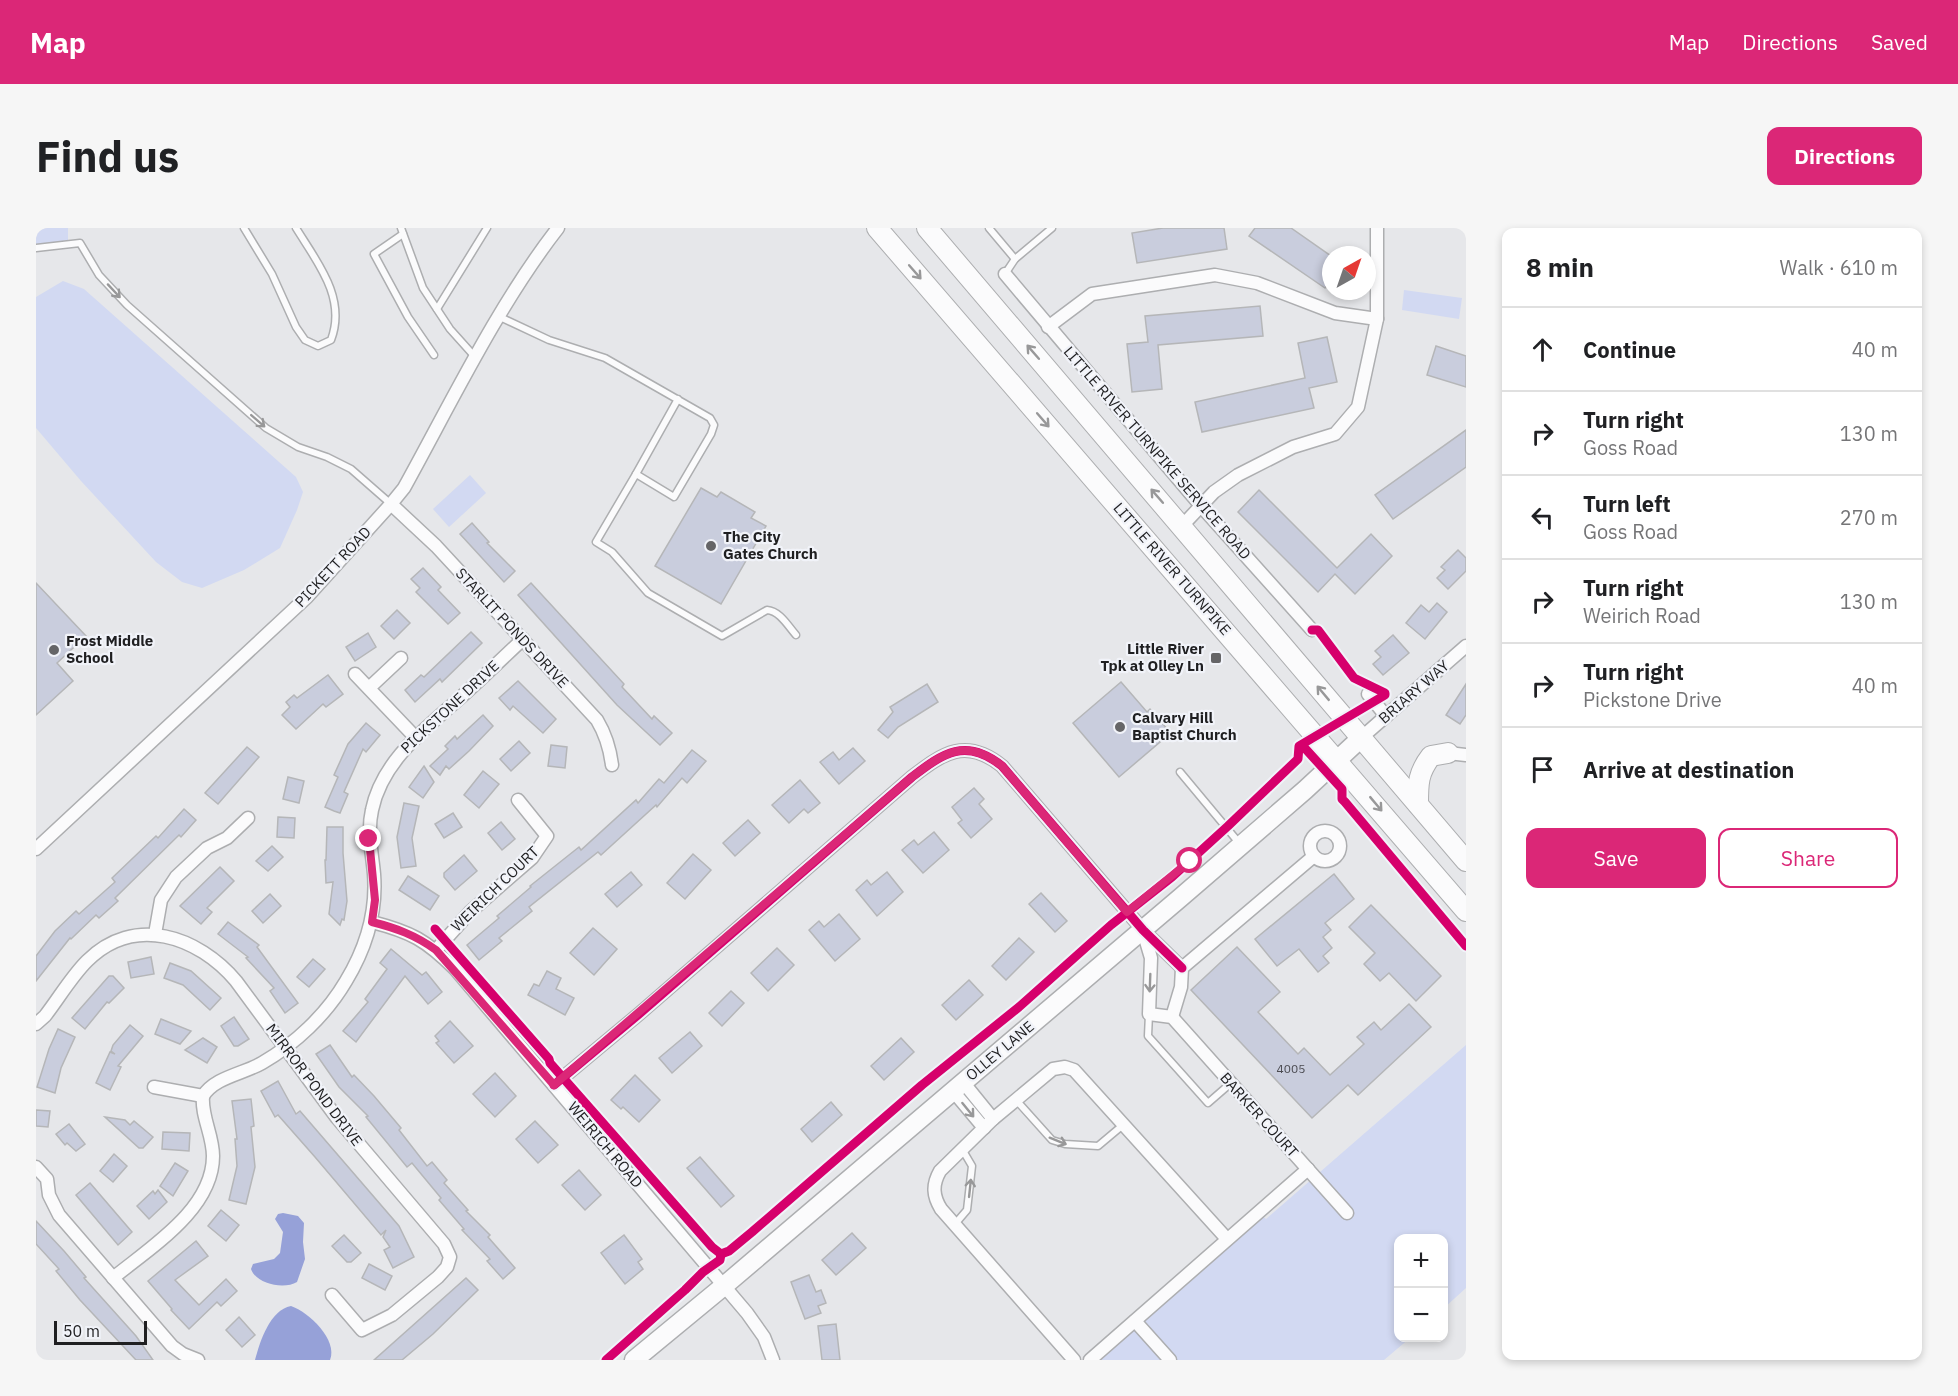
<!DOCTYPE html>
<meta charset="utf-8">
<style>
body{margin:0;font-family:"IBM Plex Sans",sans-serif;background:#f6f6f6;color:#202124}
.controls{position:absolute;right:18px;bottom:18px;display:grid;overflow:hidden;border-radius:12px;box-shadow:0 3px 9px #0003}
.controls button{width:54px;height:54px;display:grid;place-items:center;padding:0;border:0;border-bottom:2px solid #e0e0e0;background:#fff;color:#202124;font:30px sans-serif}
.compass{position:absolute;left:1286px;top:18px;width:54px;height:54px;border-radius:50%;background:#fff;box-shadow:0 3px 9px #0003;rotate:40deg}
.scale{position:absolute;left:18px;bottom:15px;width:93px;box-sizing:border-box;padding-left:6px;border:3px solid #1f1f21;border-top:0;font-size:16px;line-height:21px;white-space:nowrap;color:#1f1f21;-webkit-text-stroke:4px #f1f3f9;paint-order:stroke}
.stop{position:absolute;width:18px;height:18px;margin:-14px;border:4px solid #db2777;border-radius:50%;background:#fff}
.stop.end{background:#db2777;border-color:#fff;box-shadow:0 2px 6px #0008}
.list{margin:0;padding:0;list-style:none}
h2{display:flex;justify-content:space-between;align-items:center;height:78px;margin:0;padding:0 24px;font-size:26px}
h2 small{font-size:20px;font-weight:400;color:#757577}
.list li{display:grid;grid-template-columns:39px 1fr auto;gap:18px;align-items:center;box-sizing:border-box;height:84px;padding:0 24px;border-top:2px solid #e0e0e0}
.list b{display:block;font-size:22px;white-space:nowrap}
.list p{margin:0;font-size:20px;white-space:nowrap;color:#757577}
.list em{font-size:20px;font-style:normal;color:#757577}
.actions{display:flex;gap:12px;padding:18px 24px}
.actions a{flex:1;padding:14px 0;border:2px solid #db2777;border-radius:12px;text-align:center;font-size:21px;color:#db2777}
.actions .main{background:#db2777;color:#fff}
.icon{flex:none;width:33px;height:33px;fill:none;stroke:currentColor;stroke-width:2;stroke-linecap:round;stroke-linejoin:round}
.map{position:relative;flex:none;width:1430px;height:1132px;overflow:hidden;border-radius:12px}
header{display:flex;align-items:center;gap:36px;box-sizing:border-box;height:84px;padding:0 30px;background:#db2777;color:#fff}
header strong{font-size:28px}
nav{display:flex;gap:33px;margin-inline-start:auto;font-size:21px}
.intro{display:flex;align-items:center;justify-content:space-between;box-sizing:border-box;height:144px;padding:0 36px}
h1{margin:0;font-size:42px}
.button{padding:15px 27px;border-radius:12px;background:#db2777;color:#fff;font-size:21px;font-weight:700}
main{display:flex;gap:36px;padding:0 36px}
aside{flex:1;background:#fff;border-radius:12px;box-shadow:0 3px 9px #0003}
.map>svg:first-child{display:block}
</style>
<header>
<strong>Map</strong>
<nav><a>Map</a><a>Directions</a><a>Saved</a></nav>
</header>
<div class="intro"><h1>Find us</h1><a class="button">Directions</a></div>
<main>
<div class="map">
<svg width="1430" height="1132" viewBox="0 0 1430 1132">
<rect width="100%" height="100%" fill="#e6e7ea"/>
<g fill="#d2d9f2">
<polygon points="0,0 32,0 32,12 9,17 0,16"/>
<polygon points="27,53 48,61 260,249 267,264 261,282 244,320 208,342 166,360 146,354 120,334 45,253 0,200 0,69"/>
<polygon points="1368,62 1426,70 1423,91 1366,82"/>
<polygon points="434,247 450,265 413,299 397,281"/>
<polygon points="1430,817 1430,1060 1408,1080 1408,1010 1362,1010 1362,1110 1374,1110 1348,1132 1059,1132 1223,985 1230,991"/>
</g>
<g fill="#96a1d8">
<path d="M247,985L262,988L268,995L267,1014L269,1031L261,1054C248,1062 220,1056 215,1041L217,1036L238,1031L244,1025L247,1004L239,991L242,986Z"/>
<path d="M255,1078C273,1084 302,1112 294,1132H219C224,1113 234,1082 255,1078Z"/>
</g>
<g fill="#c9cddd" stroke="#b5b6b8" stroke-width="1.5">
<polygon points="1127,0 1188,0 1191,21 1101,35 1096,5"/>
<polygon points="1219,0 1255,0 1295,28 1295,51 1289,60 1213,8"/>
<polygon points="1224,78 1227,108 1122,117 1126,161 1096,164 1091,116 1112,114 1109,88"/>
<polygon points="1291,109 1301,154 1273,160 1278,180 1166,204 1159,174 1269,150 1262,115"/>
<polygon points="1400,118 1430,128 1430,159 1391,147"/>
<polygon points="1430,202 1430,239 1357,291 1339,267"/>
<polygon points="665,260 681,269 685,264 719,284 715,290 730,298 685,376 619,338"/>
<polygon points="1223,262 1301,340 1335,306 1356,328 1319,366 1299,346 1282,364 1202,284"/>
<polygon points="436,295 453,314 451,315 479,343 468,354 424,306"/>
<polygon points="1422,322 1430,330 1430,343 1412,361 1401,350 1409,342 1405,339"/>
<polygon points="387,340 405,359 402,362 424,385 412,396 380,364 384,360 375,351"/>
<polygon points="0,355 50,408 21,435 37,453 0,487"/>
<polygon points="495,355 588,456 586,459 616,491 618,488 636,505 624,517 581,477 482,367"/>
<polygon points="1401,375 1411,384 1389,411 1370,395 1385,377 1393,384"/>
<polygon points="361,382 374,395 358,411 345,398"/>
<polygon points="435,404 446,415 406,454 404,451 379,474 369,462 385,447 388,449"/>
<polygon points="332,405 340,419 319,433 310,419"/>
<polygon points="1357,407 1373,425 1347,447 1337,436 1345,429 1339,423"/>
<polygon points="292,447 307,466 290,479 287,476 260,501 246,487 254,479 250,474 258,467 261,470"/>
<polygon points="482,453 520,491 507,505 477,478 474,482 463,470"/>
<polygon points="1085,454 1111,484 1114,481 1132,502 1121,512 1124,514 1083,549 1037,495"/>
<polygon points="891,456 902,474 862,499 852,510 842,502 857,484 854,479"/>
<polygon points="1430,456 1430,487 1424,496 1410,487"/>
<polygon points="447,487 457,498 433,523 413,541 410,538 404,547 394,538 412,521 409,518 419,508 421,511"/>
<polygon points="330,495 344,507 330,524 327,521 308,564 312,566 304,585 298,583 289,579 302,549 298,547 312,516"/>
<polygon points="483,513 494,525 475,543 464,531"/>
<polygon points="515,517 531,519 529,540 512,538"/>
<polygon points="211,519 223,529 182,576 169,565"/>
<polygon points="817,520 829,533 803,556 784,534 797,524 803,532"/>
<polygon points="656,522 670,533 651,555 646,550 621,579 620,577 565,627 562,624 493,679 496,683 463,710 466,713 443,732 431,717 463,690 461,688 495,659 494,658 543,619 545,622 600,572 602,575 623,551 628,555"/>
<polygon points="388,538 398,554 387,570 373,559"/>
<polygon points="447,543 463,556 443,580 428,567"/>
<polygon points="252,549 268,553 263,575 247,571"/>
<polygon points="764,552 784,575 772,585 768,581 753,595 736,577"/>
<polygon points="938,560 948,571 943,576 956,591 935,610 922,595 926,592 916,579"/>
<polygon points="368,575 383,578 376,610 380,638 365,640 361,609"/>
<polygon points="148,581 160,592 145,609 143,607 79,670 82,673 63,690 60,687 35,711 34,710 0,753 0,728 19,703 40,683 43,686 79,654 76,650 120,608 122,610"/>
<polygon points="417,585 426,599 408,610 399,596"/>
<polygon points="242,589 259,590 258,610 241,609"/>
<polygon points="712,592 724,605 699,628 687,615"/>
<polygon points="465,594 479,611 466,622 452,605"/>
<polygon points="291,599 307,599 307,625 311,673 308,692 306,691 304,697 293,686 297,654 290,655 289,632 290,632"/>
<polygon points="898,604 913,622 887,645 866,622 878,612 882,617"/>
<polygon points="236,618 247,629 232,643 220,633"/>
<polygon points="657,626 675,642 649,671 631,655"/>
<polygon points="428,627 441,643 419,662 408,649 408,645"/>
<polygon points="184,639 198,653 171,680 176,684 165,696 144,678"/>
<polygon points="595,644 606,657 581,679 569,666"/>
<polygon points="851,644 867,664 841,688 820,662 831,652 835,657"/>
<polygon points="1298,646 1318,671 1289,695 1295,702 1287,709 1296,720 1287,728 1293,735 1282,744 1263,721 1241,738 1219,711"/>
<polygon points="372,648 403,668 394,682 363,662"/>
<polygon points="1005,665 1031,693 1019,704 993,676"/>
<polygon points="234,666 245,678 227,695 216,683"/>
<polygon points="1335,677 1405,748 1380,773 1353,745 1344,753 1328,736 1339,725 1313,699"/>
<polygon points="803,686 824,711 799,733 773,702 783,693 788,699"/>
<polygon points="192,694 223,717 221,719 262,775 249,785 234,763 238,760 210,730 212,729 182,706"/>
<polygon points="557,700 581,721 558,747 534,725"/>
<polygon points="983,710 998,724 970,752 956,738"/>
<polygon points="1201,719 1244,764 1222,784 1262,826 1268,820 1294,847 1328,816 1321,809 1338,794 1345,802 1373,776 1395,799 1322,867 1312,857 1276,890 1155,762"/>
<polygon points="741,720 758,737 732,763 715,745"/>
<polygon points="355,721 386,747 390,744 406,764 392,776 369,748 320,814 307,803 332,774 329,771 351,741 344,735"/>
<polygon points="115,729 118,746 95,750 92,734"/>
<polygon points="277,731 289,741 273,759 261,749"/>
<polygon points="134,735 155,743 185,770 174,782 147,757 128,750"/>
<polygon points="511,743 525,750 520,761 538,770 529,787 492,767 498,756 503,758"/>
<polygon points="73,748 77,748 88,760 73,775 71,774 49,801 36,790"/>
<polygon points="933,752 947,767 920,792 906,777"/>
<polygon points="695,763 708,775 686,798 673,785"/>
<polygon points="198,789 213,811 202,818 198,818 185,798"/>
<polygon points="125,791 155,803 144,816 119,806"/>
<polygon points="414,793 437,818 418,835 400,815 403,813 399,808"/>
<polygon points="94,797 107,808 82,838 85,839 74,862 60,855 74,824 79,826 75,823 77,817"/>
<polygon points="22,801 39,809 25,840 19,865 1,859 13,821"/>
<polygon points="654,804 666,818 636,845 623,830"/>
<polygon points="167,810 181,819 171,835 149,822"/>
<polygon points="865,810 878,824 848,852 835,838"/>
<polygon points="294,817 316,849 318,847 338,868 365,900 363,902 391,938 396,934 411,952 408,955 432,982 430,983 454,1007 452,1009 479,1040 467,1051 451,1033 454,1031 426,1002 428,1001 403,972 405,970 376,935 371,939 330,889 332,888 303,859 280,826"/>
<polygon points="459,845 480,868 459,889 437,866"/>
<polygon points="599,847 624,872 603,894 587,879 585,881 575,872"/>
<polygon points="242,853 260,886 264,883 363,998 378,1029 357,1040 348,1022 354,1019 347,1009 350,1002 345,1007 279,929 242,887 239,889 225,863"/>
<polygon points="215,871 218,898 215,899 219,939 210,976 193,972 201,938 199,911 201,911 196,873"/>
<polygon points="795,874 806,887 776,914 765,901"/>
<polygon points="0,882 14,883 12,899 0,898"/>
<polygon points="69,889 89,892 94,897 98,893 117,909 107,920 103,920"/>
<polygon points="499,893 522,917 502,935 480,911"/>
<polygon points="33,896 49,916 40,923 31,915 29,917 20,906"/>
<polygon points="127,904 154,905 153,923 126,921"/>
<polygon points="78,926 91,938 77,954 64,943"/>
<polygon points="664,929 698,968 685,979 651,940"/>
<polygon points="139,935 152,943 137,968 124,958"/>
<polygon points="543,942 565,967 549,982 526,957"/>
<polygon points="54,955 96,1004 82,1017 40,967"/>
<polygon points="122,962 131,974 113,991 101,978 117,963 119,966"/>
<polygon points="185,982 203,997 190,1013 172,998"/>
<polygon points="0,993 28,1023 50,1049 48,1050 100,1108 117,1132 100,1132 44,1072 20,1043 23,1041 0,1016"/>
<polygon points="816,1005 830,1020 800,1047 786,1032"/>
<polygon points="308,1007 325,1025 315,1034 311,1034 296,1018"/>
<polygon points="588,1007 606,1031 602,1034 607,1041 589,1056 565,1025"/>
<polygon points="160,1013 172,1028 139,1052 163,1077 190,1051 201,1063 185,1078 181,1074 153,1101 135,1082 136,1081 112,1053"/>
<polygon points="333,1036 356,1048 349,1062 326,1050"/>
<polygon points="773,1047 780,1064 785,1062 790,1075 782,1078 785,1085 769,1091 755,1054"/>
<polygon points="430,1050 442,1062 397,1106 366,1132 338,1132"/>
<polygon points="203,1089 219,1107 206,1119 190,1102"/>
<polygon points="800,1096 804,1132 786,1132 782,1098"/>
</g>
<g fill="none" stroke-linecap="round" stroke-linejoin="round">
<g stroke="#adaeb0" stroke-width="9">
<g id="lane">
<path d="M208,0L236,46L260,99L269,112L282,118L295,112C311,70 281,34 260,0"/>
<polyline points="365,0 387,60 414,101 440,130"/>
<polyline points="953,0 979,31"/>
<polyline points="367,6 338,26 372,89 398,127"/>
<polyline points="0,20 44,15 63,47 91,77 230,200 262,219 291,229 315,241 355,276"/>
<polyline points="969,46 979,31 1016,0"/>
<polyline points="401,81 451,0"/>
<polyline points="464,89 513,112 569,130 674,190 678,197 675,206 638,269 600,246 642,171"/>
<path d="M600,246L560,314L576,324L612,365L686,408L731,382C744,383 752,398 760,407"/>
<polyline points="1144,544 1204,616"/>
<polyline points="1113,786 1112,808 1172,875 1195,855"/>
<polyline points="981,873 1016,912 1029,916 1062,918 1087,897"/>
<polyline points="919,996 931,982 936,938 926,921"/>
</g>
</g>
<g stroke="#adaeb0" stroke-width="15">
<g id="street">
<polyline points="969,46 1165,278 1276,402"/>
<polyline points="1012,99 1056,66 1179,47 1221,55 1299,85 1341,91"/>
<path d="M355,276L400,318L561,492C570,507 574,521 576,537"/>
<polyline points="1146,298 1178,264 1202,247 1257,219 1299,206 1322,179 1341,91 1341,0"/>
<polyline points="319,446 380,510"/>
<polyline points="333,460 365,430"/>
<polyline points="1332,466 1350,488"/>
<polyline points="1325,510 1430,418"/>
<polyline points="1412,525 1430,527"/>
<circle cx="1289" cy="618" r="15"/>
<path d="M0,621L271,369L355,276L368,260C415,175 462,77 522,0"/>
<path d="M336,694C375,704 390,712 419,741L711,1085L728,1109L737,1132"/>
<polyline points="1107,703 1115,730 1113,786 1136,789 1311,985"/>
<polyline points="119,706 125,672 140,649 171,620 191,610 212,590"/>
<polyline points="400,722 434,684 496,630 511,608 482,572"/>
<polyline points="1136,789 1145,759 1146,740 1278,628"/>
<path d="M0,796L9,788C23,770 35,749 51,733C98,686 162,708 200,753L301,890L408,1016L414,1029L411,1039L402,1049L356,1087L326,1102L296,1067"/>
<polyline points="927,854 957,891"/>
<path d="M518,857L603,786L876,549C907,525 930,509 966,538L1107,702L1146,740"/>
<polyline points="118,859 167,868"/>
<polyline points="917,863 948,900"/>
<path d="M167,868C179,849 207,846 226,835C259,816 290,787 310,753C330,720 341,684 338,646C336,624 331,604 336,582C346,533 388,502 424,470C445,451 466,431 487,411"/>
<polyline points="0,939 11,951 13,967 23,987 136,1118 147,1126 162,1132"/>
<path d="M77,1050C115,1019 177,981 177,928C177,907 165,888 167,868"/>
<polyline points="1099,1093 1134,1132"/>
<path d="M1038,1132L905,981C897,968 896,957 904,943L957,891L1017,841L1029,839L1038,842L1191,1011"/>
<polyline points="1054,1132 1272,941"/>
</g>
</g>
<g stroke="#adaeb0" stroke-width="21">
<polyline id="secondary" points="598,1132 689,1057 1144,670 1269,562 1325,510"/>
</g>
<g stroke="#adaeb0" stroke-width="22">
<g id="primary">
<polyline points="841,0 1430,683"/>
<polyline points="891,0 1430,633"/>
<path d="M1382,576C1382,555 1382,545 1395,528L1412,525"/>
</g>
</g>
<use href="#lane" stroke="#fbfbfc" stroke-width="6"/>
<use href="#street" stroke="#fbfbfc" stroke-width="12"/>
<use href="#secondary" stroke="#fbfbfc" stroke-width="18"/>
<use href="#primary" stroke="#fbfbfc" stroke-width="20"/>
<g stroke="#f1f3f9" stroke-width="13">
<g id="cycleway">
<polyline points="1266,517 1306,561 1306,571 1309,574 1430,718"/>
<polyline points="399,701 513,831 514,835 676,1019 685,1026"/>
<path d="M518,857L603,786L876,549C907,525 930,509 966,538L1107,702L1146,740"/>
<polyline points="685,1026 693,1023 716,1004 886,857 983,779 1075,697 1136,649 1192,598 1262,531 1263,518 1349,467 1349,465 1318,450 1282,402 1276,402"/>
<polyline points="570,1132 649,1062 667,1044 684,1032 685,1026"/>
</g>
</g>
<use href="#cycleway" stroke="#d6006c" stroke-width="9"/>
</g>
<defs><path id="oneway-shaft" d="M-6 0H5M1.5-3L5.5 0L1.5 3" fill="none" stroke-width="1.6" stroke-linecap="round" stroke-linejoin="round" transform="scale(1.5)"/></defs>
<g stroke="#989899">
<use href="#oneway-shaft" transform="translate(879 44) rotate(49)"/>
<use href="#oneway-shaft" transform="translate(78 63) rotate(47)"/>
<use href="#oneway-shaft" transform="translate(997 124) rotate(-131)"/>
<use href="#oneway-shaft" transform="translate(1007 192) rotate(49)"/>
<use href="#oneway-shaft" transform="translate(222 193) rotate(41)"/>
<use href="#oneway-shaft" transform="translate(1121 268) rotate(-131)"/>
<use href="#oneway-shaft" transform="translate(1287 465) rotate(-130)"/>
<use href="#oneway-shaft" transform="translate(1340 576) rotate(50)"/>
<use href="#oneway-shaft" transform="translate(1114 755) rotate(92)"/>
<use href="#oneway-shaft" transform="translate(932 882) rotate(51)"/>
<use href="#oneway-shaft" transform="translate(1022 913) rotate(22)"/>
<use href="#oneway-shaft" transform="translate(934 960) rotate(-84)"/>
</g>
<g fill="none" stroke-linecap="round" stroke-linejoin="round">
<path stroke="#db2777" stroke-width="8" d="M333,611L339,672L336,694C360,700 379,707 400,722L518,857L876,549C907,525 930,509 966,538L1091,684L1154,633"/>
</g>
<g fill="#656567" stroke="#f1f3f9" stroke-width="2">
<circle cx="675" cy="318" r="6"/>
<circle cx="18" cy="422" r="6"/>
<rect x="1174" y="424" width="12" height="12" rx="3"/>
<circle cx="1084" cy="499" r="6"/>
</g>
<g text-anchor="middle" stroke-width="4.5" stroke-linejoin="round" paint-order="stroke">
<g font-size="12" fill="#4a4a50">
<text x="1255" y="845">4005</text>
</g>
<g font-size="15" fill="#1f1f21" stroke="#f1f3f9">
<text transform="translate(1121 225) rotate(49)" y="5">LITTLE RIVER TURNPIKE SERVICE ROAD</text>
<text transform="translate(297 339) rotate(-47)" y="5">PICKETT ROAD</text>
<text transform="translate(1136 341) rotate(49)" y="5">LITTLE RIVER TURNPIKE</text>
<text transform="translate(476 400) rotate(47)" y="5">STARLIT PONDS DRIVE</text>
<text transform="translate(1378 464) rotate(-41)" y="5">BRIARY WAY</text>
<text transform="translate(414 479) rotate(-43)" y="5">PICKSTONE DRIVE</text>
<text transform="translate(459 661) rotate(-44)" y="5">WEIRICH COURT</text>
<text transform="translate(964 823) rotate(-40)" y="5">OLLEY LANE</text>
<text transform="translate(278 857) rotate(53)" y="5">MIRROR POND DRIVE</text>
<text transform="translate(1223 887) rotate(48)" y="5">BARKER COURT</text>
<text transform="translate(569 917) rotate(50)" y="5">WEIRICH ROAD</text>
</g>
<g font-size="15" font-weight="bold" fill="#1f1f21" stroke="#f1f3f9" text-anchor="start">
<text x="687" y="314">The City<tspan x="687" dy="17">Gates Church</tspan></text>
<text x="30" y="418">Frost Middle<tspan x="30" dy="17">School</tspan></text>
<text x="1168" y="426" text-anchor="end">Little River<tspan x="1168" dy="17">Tpk at Olley Ln</tspan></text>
<text x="1096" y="495">Calvary Hill<tspan x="1096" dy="17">Baptist Church</tspan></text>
</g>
</g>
</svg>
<div class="controls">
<button>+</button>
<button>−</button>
</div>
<svg class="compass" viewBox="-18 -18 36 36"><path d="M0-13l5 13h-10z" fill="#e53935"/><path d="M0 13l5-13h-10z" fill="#757577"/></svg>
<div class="scale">50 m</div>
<div class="stop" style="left:1154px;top:633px"></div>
<div class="stop end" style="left:333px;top:611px"></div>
</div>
<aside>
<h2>8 min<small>Walk · 610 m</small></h2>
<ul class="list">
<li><svg class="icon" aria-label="ahead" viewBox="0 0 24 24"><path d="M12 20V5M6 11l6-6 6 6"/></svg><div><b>Continue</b></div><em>40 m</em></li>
<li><svg class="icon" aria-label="right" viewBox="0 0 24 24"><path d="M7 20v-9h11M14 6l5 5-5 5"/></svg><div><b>Turn right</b><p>Goss Road</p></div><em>130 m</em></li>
<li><svg class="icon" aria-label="left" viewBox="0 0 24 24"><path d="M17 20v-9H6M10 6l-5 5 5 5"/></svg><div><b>Turn left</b><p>Goss Road</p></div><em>270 m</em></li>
<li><svg class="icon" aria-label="right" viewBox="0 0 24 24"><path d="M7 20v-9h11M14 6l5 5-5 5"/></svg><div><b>Turn right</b><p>Weirich Road</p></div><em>130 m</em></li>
<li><svg class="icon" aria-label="right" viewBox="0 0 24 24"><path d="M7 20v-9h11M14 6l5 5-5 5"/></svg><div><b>Turn right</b><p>Pickstone Drive</p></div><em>40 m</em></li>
<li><svg class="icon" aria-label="arrive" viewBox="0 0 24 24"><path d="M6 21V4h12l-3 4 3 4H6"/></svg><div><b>Arrive at destination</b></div></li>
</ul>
<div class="actions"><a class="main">Save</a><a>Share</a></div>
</aside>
</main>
